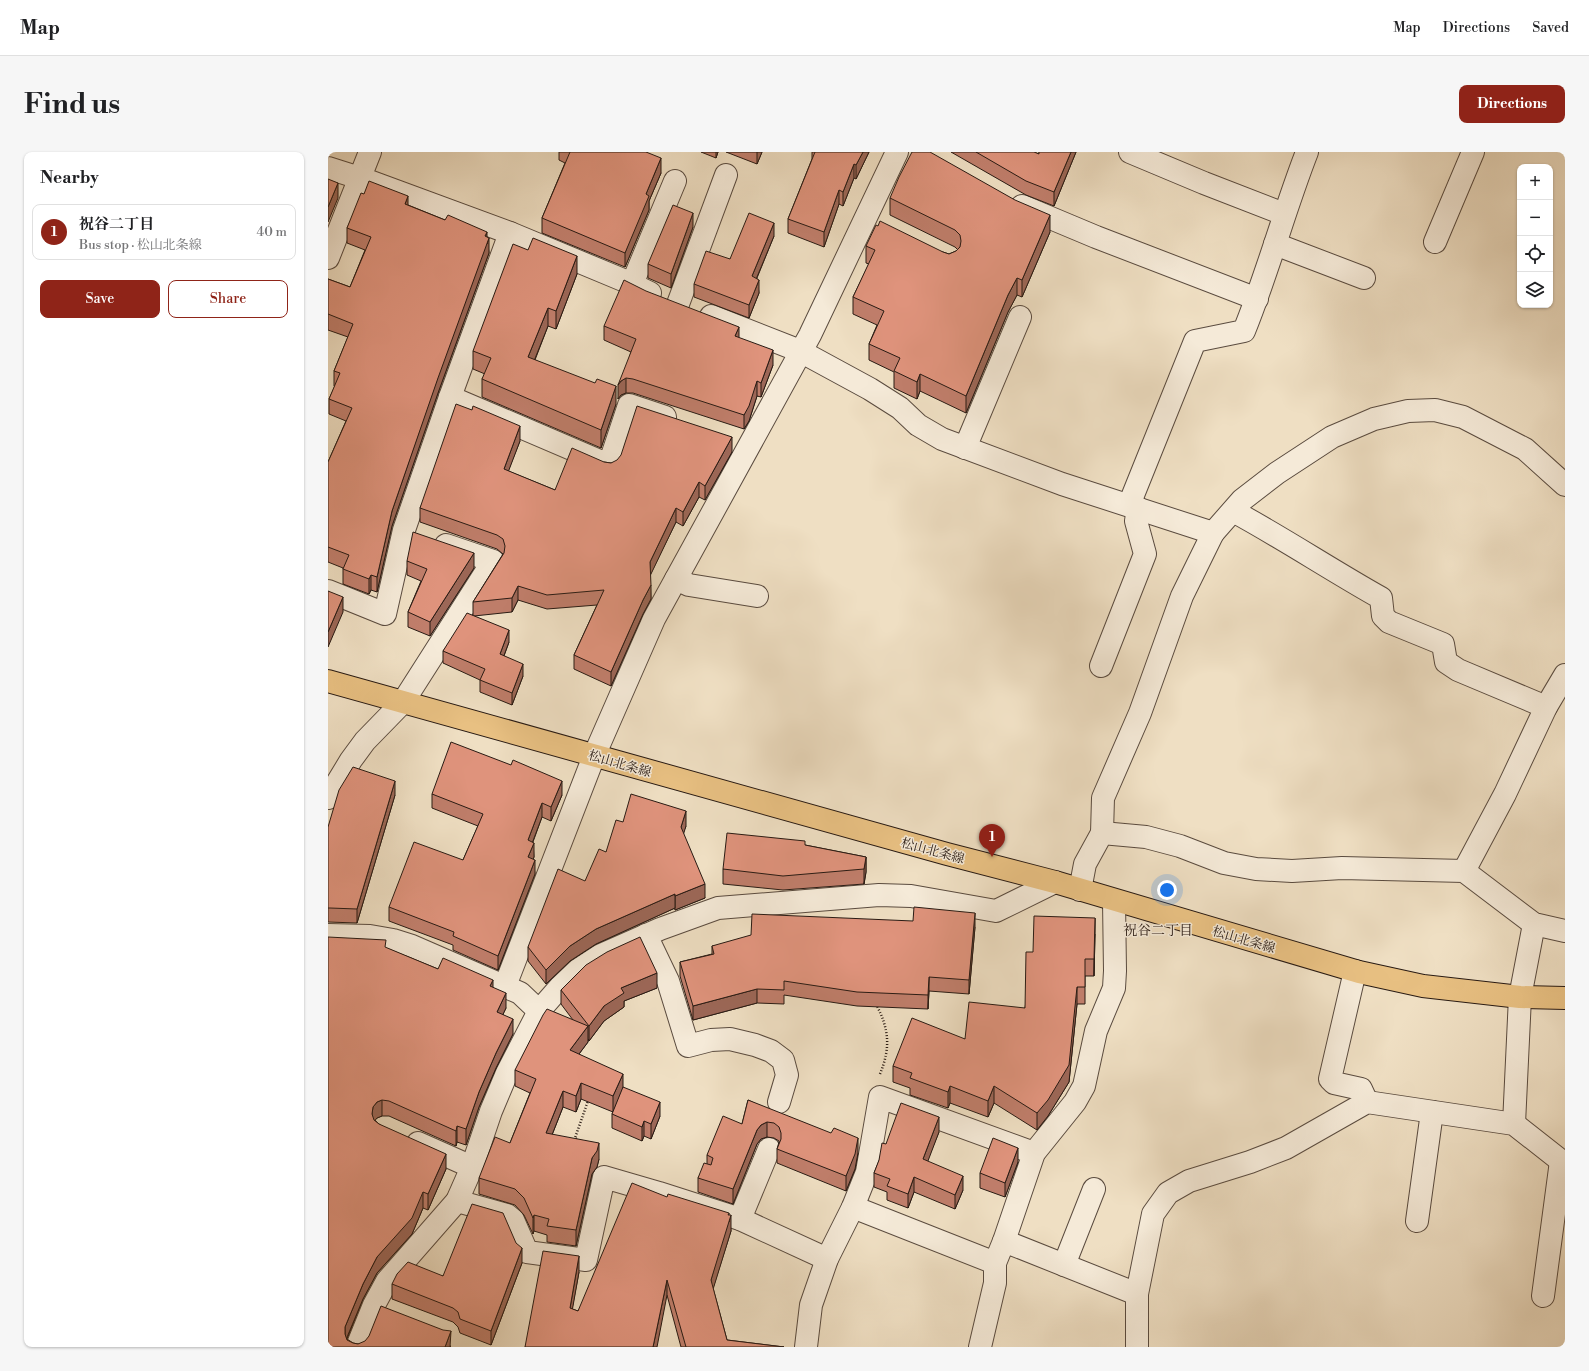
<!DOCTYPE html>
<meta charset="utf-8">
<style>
body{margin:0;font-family:"Libre Bodoni","Noto Serif JP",serif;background:#f6f6f6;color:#202124}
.controls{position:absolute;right:12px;top:12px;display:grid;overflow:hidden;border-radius:8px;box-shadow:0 1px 3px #0004}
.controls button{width:36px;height:36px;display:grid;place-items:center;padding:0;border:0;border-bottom:1px solid #e0e0e0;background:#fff;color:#202124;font:20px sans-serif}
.you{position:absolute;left:839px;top:738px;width:14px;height:14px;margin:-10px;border:3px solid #fff;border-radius:50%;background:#1a73e8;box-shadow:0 0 0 6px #1a73e833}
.badge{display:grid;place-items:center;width:26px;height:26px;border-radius:50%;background:#8f2418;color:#fff;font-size:13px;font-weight:700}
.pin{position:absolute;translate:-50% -33px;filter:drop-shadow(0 1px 2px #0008)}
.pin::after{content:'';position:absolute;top:21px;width:14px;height:12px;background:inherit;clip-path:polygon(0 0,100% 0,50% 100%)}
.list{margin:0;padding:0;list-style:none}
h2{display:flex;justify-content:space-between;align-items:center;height:52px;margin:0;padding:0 16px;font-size:17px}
h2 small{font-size:13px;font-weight:400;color:#757577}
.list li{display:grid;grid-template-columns:26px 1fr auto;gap:12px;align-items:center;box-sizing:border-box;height:56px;margin:0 8px 8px;padding:0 8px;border:1px solid #e0e0e0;border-radius:8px}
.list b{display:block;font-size:15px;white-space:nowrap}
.list p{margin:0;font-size:13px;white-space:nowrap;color:#757577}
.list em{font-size:13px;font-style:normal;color:#757577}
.actions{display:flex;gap:8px;padding:12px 16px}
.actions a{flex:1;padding:9px 0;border:1px solid #8f2418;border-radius:8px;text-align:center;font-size:14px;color:#8f2418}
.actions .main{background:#8f2418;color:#fff}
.icon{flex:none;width:22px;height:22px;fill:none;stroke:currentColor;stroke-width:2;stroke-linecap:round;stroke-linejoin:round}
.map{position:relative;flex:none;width:1237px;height:1195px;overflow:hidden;border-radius:8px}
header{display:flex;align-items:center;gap:24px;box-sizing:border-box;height:56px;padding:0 20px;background:#fff;border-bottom:1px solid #e0e0e0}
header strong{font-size:19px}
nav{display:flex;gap:22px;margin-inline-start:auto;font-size:14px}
.intro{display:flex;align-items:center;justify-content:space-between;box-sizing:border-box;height:96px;padding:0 24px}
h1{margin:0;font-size:28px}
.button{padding:10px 18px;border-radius:8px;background:#8f2418;color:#fff;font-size:14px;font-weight:700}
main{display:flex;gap:24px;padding:0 24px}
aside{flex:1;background:#fff;border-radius:8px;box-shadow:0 1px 3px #0004}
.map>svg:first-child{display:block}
</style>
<header>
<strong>Map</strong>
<nav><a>Map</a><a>Directions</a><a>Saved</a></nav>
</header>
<div class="intro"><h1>Find us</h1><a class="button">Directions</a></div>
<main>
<aside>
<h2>Nearby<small></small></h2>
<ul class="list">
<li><span class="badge">1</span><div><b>祝谷二丁目</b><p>Bus stop · 松山北条線</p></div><em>40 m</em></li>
</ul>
<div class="actions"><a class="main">Save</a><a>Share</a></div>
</aside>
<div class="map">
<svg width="1237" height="1195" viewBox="0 0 1237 1195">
<rect width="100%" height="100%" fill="#efdfc3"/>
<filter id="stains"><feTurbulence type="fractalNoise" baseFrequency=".005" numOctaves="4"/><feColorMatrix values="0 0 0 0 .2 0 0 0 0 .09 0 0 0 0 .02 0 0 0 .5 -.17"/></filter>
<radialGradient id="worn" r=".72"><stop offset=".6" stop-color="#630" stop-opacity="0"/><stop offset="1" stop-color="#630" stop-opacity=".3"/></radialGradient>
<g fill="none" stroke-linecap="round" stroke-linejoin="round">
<g stroke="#5a4b3f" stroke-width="24">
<g id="street">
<polyline points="802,0 876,31 956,62"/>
<polyline points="0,16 41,29 182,81 295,128 322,141"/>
<polyline points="694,54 768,85 929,147"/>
<polyline points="1107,90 1145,0"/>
<polyline points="947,92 1036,126"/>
<polyline points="0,106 42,0"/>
<polyline points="304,132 347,29"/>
<polyline points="350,152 398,23"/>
<polyline points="383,164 472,199 542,237 572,256 590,273 614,287 734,332 885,381"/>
<polyline points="122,245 281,313 301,253 337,265"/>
<polyline points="637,296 692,165"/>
<path d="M801,353L867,189L916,179C940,120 956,59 979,0"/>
<path d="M905,359C955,386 1003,418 1053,446L1055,464L1061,470L1115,492L1118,510L1130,518L1218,555"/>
<polyline points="348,427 361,433 429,444"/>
<polyline points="0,439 57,462 76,378 122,245 182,81"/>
<polyline points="773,514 817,402 808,369 810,356"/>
<polyline points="0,646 23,608 37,589 75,550 165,409 118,393"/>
<polyline points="774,681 775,646 812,561 854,444 885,381 914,348 949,321 1004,285 1046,267 1080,259 1107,258 1135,265 1197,297 1237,333"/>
<polyline points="1136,719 1177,642 1218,555 1237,523"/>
<polyline points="752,738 757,712 774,681 818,685 852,694 896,711 928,717 964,719 1014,716 1136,719 1206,772 1237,779"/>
<polyline points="0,783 42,784 65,788 84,794 192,841 211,859 232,835 250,818 273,803 332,777 390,756 551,743 583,744 668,759 727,730"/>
<polyline points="318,783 340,829 360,894 383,888 402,887 427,893 443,899 455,908 459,923 451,950"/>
<polyline points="1027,819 1002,927 1006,931 1033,937 1039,950"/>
<polyline points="177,834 266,604 326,467 482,183 569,0"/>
<polyline points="1186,972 1192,845 1206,772"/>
<polyline points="90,991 144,1015"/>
<polyline points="129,1049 179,1063 185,1068 199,1100 258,1108 276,1025 331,1041 412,1067 499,1107"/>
<polyline points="525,1055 667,1111"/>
<polyline points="412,1067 441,997"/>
<polyline points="1089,1069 1104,960"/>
<polyline points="676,1089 706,1001 747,950 756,934 768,879 786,836 787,819 786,749"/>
<polyline points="736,1113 766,1037"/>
<polyline points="1215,1144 1233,1009"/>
<polyline points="29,1195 46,1153 59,1129 129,1049 144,1015 163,959 179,921 211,859"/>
<polyline points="478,1195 483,1153 499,1107 525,1055 539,1020 552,945 706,1001"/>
<polyline points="652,1195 667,1131 667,1111 676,1089 809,1142"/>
<polyline points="809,1195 809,1142 825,1062 840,1041 861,1029 922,1010 958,996 1039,950 1186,972 1237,1012"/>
</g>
</g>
<g stroke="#281a13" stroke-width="24">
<polyline id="primary" points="0,529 619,702 727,730 1031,820 1095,834 1192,845 1237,846"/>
</g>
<g stroke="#281a13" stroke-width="2.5" stroke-dasharray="1 2" stroke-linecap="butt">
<path d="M548,852C561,877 563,895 552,922"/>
<polyline points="251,989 247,986 261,946"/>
</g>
<use href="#street" stroke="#f5ead8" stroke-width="22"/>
<use href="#primary" stroke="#e8c082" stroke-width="22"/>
</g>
<g fill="#c07e6b" stroke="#281a13">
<polygon points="231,0 318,0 333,21 321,49 321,58 297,115 214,81 214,66 237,11 231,8"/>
<polygon points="373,0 390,0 388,6"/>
<polygon points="398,0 434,0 429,12"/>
<polygon points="484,0 541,0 528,27 526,26 515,54 511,52 496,95 460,81 460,67 484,7"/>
<polygon points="623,0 706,0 711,2 711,0 748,0 726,54 698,43"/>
<polygon points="36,42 80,53 159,85 161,101 110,241 64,374 49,440 43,438 41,442 15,432 15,416 0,410 0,310 18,269 1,262 1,247 7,234 6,234 6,219 20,185 0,178 0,127 22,135 37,98 19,91 19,76"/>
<polygon points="562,46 722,80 694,145 689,143 680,160 638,261 592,239 589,247 566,236 566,220 541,208 541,192 549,173 525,162 525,145 541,112 538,111 538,94 615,100 621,102 628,99 630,98 627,95 562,63"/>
<polygon points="365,75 343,136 320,126 320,112"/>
<polygon points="446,84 429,126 431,141 421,166 366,145 366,132 402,107"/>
<polygon points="249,122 228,177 220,174 207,208 288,252 273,296 154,245 154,227 157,222 145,217 145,199"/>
<polygon points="276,174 411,186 445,213 433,245 429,244 421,269 416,277 305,241 298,241 293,243 290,247 303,200 276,188"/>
<polygon points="144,258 192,289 180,319 227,338 276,310 283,311 404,300 377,348 371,345 355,374 348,370 322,423 323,447 315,462 283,534 246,517 246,503 269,453 219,457 190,448 184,460 146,464 181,490 176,504 195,524 184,553 152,540 152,528 115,511 115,499 145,463 145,450 175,402 169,397 92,370 92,356"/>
<polygon points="79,409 146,416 102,484 80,475 80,460 93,429 79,423"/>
<polygon points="104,642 234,643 223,669 214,665 205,690 206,705 205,707 207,722 170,818 125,798 125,793 61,769 61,755 135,708 150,674 104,656"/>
<polygon points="67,643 29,771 0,770 0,675"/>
<polygon points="295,670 358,674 355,681 377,746 347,758 347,756 268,792 242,809 218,832 200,809 200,795 257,729 278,700"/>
<polygon points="477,693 538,705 538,720 536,732 455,738 395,732 395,717"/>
<polygon points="647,775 641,842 601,839 600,857 529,854 456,843 456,852 429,851 365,868 352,824 352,810 384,802 384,794"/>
<polygon points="767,782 766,824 757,824 757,852 749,852 741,930 720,964 709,978 666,951 660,965 622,951 620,956 582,943 582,936 565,930 565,914 637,887 697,856 705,800"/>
<polygon points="58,796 110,817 165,835 178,856 175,862 185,882 168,916 151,955 138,993 129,990 128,994 61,964 54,964 49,966 47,968 51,972 118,1017 100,1058 95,1056 84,1082 49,1121 35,1147 19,1187 25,1191 30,1192 123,1194 122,1195 0,1195"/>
<polygon points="329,836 296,849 296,855 276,869 261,889 260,887 260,890 251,902 332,964 323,987 316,984 314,989 284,976 284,962 285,960 253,947 248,960 235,955 224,983 271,1007 269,1015 264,1022 248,1094 219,1090 219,1083 206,1079 205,1082 196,1063 187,1053 151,1042 151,1026 182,991 202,941 187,934 187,918 245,868 233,852 233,838"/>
<polygon points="420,948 530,1001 527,1017 518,1039 449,1011 449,997 451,990 451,989 446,986 439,985 433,987 429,992 405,1052 370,1040 370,1026 379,1012 379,1003 414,972"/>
<polygon points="611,980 599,1009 635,1038 627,1057 586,1040 580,1056 559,1048 559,1040 546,1035 546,1021 558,992"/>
<polygon points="690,1010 677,1045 652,1036 652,1021"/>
<polygon points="339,1045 401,1063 403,1079 385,1136 399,1188 456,1195 353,1195 339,1143 197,1195 251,1120 244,1157 250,1159"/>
<polygon points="194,1111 163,1193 132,1181 130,1175 125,1170 64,1147 64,1132"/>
</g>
<g fill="#9c6757" stroke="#281a13">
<polygon points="388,0 390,0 388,6"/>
<polygon points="429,0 434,0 429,12"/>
<polygon points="535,0 541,0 528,27 528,13"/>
<polygon points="743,0 748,0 726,54 726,40"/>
<polygon points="333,6 333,21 321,49 321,58 297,115 297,101 318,42"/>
<polygon points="526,12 526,26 515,54 515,40"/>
<polygon points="10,31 10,46 0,70 0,55"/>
<polygon points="511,38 511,52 496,95 496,80"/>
<polygon points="80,44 80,60 77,52"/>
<polygon points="365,61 365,75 343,136 343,122"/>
<polygon points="722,63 722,80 694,145 694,128"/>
<polygon points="446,71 446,84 424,137 424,124"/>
<polygon points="159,80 159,92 161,86 161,101 110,241 64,374 49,440 49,425 64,359"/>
<polygon points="249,104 249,122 228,177 228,159"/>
<polygon points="689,126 689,143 680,160 638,261 638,244 680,143"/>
<polygon points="431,128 431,141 421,166 421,153"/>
<polygon points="220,156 220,174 200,224 200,205"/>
<polygon points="411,175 411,189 407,184"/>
<polygon points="445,198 445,213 433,245 433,231"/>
<polygon points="592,222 592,239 589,247 589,230"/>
<polygon points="298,226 298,241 293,243 290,247 290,233 293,229"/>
<polygon points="429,229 429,244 421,269 416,277 416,263"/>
<polygon points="288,234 288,252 273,296 273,278"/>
<polygon points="192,274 192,289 176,331 176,317"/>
<polygon points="404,285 404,300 377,348 377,334"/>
<polygon points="371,330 371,345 355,374 355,360"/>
<polygon points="348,356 348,370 322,424 322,410"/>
<polygon points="146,401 146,416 102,484 102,470"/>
<polygon points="43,423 43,438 41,442 41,427"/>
<polygon points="323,433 323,447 315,462 283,534 283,520 315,448"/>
<polygon points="190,434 190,448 184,460 184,446"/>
<polygon points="15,445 15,460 0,495 0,480"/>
<polygon points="181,478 181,490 172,514 172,502"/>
<polygon points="195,512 195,524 184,553 184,541"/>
<polygon points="67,629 67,643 29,771 29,757"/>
<polygon points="234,629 234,643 223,669 223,655"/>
<polygon points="214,651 214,665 200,702 200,688"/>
<polygon points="358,659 358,674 353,690 353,675"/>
<polygon points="206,691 206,705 200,719 200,705"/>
<polygon points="538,705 538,720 536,732 536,717"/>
<polygon points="207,708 207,722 170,818 170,804"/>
<polygon points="377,732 377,746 347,758 347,744"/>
<polygon points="347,742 347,756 268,792 242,809 218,832 218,818 242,794 268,777"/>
<polygon points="647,761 647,775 641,842 641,828"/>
<polygon points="767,766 767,782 766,824 766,807"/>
<polygon points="329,821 329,836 296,849 296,855 276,869 261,889 261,874 276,854 293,836"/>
<polygon points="601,825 601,839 600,857 600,843"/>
<polygon points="165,828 165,843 162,834"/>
<polygon points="749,835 749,852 741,930 720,964 709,978 709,961"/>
<polygon points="429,837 429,851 365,868 365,854"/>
<polygon points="178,841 178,856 169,875 169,860"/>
<polygon points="185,867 185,882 168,916 151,955 138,993 138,977 151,940 168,901"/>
<polygon points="260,874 260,890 242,914 242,898"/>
<polygon points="295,922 295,938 285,960 285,944"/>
<polygon points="253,931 253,947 248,960 248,944"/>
<polygon points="622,934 622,951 620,956 620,940"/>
<polygon points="666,934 666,951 660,965 660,949"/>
<polygon points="235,939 235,955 218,998 218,981"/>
<polygon points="54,948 54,964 49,966 45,971 44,962 45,955 49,950"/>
<polygon points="332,950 332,964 323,987 323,972"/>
<polygon points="611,965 611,980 595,1022 595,1007"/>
<polygon points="316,969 316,984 314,989 314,975"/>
<polygon points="439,970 439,985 433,987 429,992 405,1052 405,1037 429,978 433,973"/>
<polygon points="129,974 129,990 128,994 128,979"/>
<polygon points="530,986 530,1001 527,1017 518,1039 518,1024"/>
<polygon points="271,991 271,1007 269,1015 264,1022 248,1094 248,1078 264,1006"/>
<polygon points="690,996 690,1010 677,1045 677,1031"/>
<polygon points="118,1002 118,1017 100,1058 100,1042"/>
<polygon points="635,1024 635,1038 627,1057 627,1043"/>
<polygon points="586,1025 586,1040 580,1056 580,1042"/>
<polygon points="95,1040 95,1056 84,1082 49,1121 35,1147 17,1190 17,1175 35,1132 49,1105"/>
<polygon points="401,1061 401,1070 403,1063 403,1079 383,1144 383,1128"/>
<polygon points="206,1063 206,1079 205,1082 205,1066"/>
<polygon points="194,1096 194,1111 163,1193 163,1179"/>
<polygon points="251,1104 251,1120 242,1171 242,1156"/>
<polygon points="339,1128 339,1143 329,1195 325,1195"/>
<polygon points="123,1179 122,1195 117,1195"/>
</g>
<g fill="#df937c" stroke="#281a13">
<polygon points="242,0 318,0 333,6 318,42 321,44 297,101 214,66"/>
<polygon points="487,0 535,0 528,13 526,12 515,40 511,38 496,80 460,67"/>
<polygon points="584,0 602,0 687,48 722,63 694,128 689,126 680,143 638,244 592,222 589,230 566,219 572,206 541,192 556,159 525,145 547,98 538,94 548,73 550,74 552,69 615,100 621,102 628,99 632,95 633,89 632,83 627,78 562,46 571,25"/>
<polygon points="648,0 706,0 711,2 711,0 743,0 726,40 698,29"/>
<polygon points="0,27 10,31 0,55"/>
<polygon points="41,29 80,44 77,52 117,68 120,63 159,80 157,84 161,86 110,226 64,359 49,425 43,423 41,427 15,417 21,403 0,395 0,310 24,256 1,247 12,221 6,219 25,172 0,162 0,127 22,135 43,85 19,76 33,41 36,42"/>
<polygon points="345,53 365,61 343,122 320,112"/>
<polygon points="421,61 446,71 424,124 431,128 421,153 366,132 378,99 402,107"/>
<polygon points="205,86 249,104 228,159 220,156 200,205 267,231 269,227 288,234 273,278 154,227 163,206 145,199 185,92 200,98"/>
<polygon points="296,128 318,139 411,175 407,184 445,198 433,231 429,229 421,254 416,263 305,227 298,226 293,229 290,233 308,187 276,174"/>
<polygon points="128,252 144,258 145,254 192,274 176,317 227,338 244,296 276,310 283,311 289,308 293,303 309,254 404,285 377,334 371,330 355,360 348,356 322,410 323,433 315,448 283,520 246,503 276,438 219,443 190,434 184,446 145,450 176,401 177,394 175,387 169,383 92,356"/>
<polygon points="85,380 146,401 102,470 80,460 99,417 79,409"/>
<polygon points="0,439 15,445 0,480"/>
<polygon points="139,461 181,478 172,502 195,512 184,541 152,528 157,517 115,499"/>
<polygon points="123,590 183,613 185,608 234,629 223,655 214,651 200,688 206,691 200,705 207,708 170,804 125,784 126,780 61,755 86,690 135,708 155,662 104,642"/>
<polygon points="25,615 67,629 29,757 2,756 0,756 0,675 11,638"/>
<polygon points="303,642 358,659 353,675 377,732 347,744 347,742 268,777 242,794 218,818 200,795 230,717 257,729 271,697 278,700 288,668 295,670"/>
<polygon points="399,681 477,689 477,693 538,705 536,717 455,724 395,717"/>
<polygon points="586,755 647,761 641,828 601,825 600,843 529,840 456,829 456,838 429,837 365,854 352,810 386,802 384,794 423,783 424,762 585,769"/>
<polygon points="706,764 767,766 766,807 757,807 757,835 749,835 741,913 720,948 709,961 666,934 660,949 622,934 620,940 582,926 584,921 565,914 584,866 637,887 641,850 697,856 698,800 705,800"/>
<polygon points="0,785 58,788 57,795 110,817 115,806 165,828 162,834 178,841 169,860 185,867 168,901 151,940 138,977 129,974 128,979 61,949 54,948 49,950 45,955 44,962 46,968 51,972 118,1002 100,1042 95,1040 84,1066 49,1105 35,1132 17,1175 17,1182 19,1188 25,1191 30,1192 37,1189 41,1184 53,1154 115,1178 123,1179 117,1195 0,1195"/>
<polygon points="312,785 329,821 293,836 296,841 276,854 261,874 233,838 258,813 279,800"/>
<polygon points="219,857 260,874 242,898 295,922 285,944 253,931 248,944 235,939 218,981 271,991 269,999 264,1006 248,1078 219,1074 221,1067 206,1063 205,1066 196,1046 187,1037 151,1026 167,985 182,991 208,927 187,918 215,863"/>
<polygon points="295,935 332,950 323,972 316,969 314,975 284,962"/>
<polygon points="420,948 503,981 506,976 530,986 527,1002 518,1024 449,997 453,987 453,981 451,975 446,971 439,970 433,973 429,978 405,1037 370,1026 376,1011 383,1013 385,1006 379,1003 395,964 414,972"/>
<polygon points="573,951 611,965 595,1007 635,1024 627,1043 586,1025 580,1042 559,1034 562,1027 546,1021 551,1008 554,991 558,992"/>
<polygon points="665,986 690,996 677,1031 652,1021"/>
<polygon points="304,1031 339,1045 340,1042 401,1061 400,1063 403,1063 383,1128 399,1188 456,1195 358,1195 339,1128 325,1195 197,1195 215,1099 251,1104 242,1156 250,1159"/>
<polygon points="144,1052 175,1061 188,1091 194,1096 163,1179 132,1167 130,1160 125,1156 64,1132 69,1122 80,1110 115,1124"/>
</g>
<g text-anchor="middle" stroke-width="3" stroke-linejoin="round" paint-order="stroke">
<g font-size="13" fill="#281a13" stroke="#f5ead8">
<text transform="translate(292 611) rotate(16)" y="5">松山北条線</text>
<text transform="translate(605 698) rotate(15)" y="5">松山北条線</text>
<text transform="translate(916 787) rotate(16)" y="5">松山北条線</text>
</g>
<g font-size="14" fill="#281a13" stroke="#f5ead8">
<text x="830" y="783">祝谷二丁目</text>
</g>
</g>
<rect width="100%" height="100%" filter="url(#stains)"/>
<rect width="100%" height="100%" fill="url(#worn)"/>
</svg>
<div class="controls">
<button>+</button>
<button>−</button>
<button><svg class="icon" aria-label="locate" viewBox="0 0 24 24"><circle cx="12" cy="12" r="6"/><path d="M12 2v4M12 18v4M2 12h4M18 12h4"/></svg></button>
<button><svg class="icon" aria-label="layers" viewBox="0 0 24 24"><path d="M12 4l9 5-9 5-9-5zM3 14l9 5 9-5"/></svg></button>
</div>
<div class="you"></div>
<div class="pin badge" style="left:664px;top:705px">1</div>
</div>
</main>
